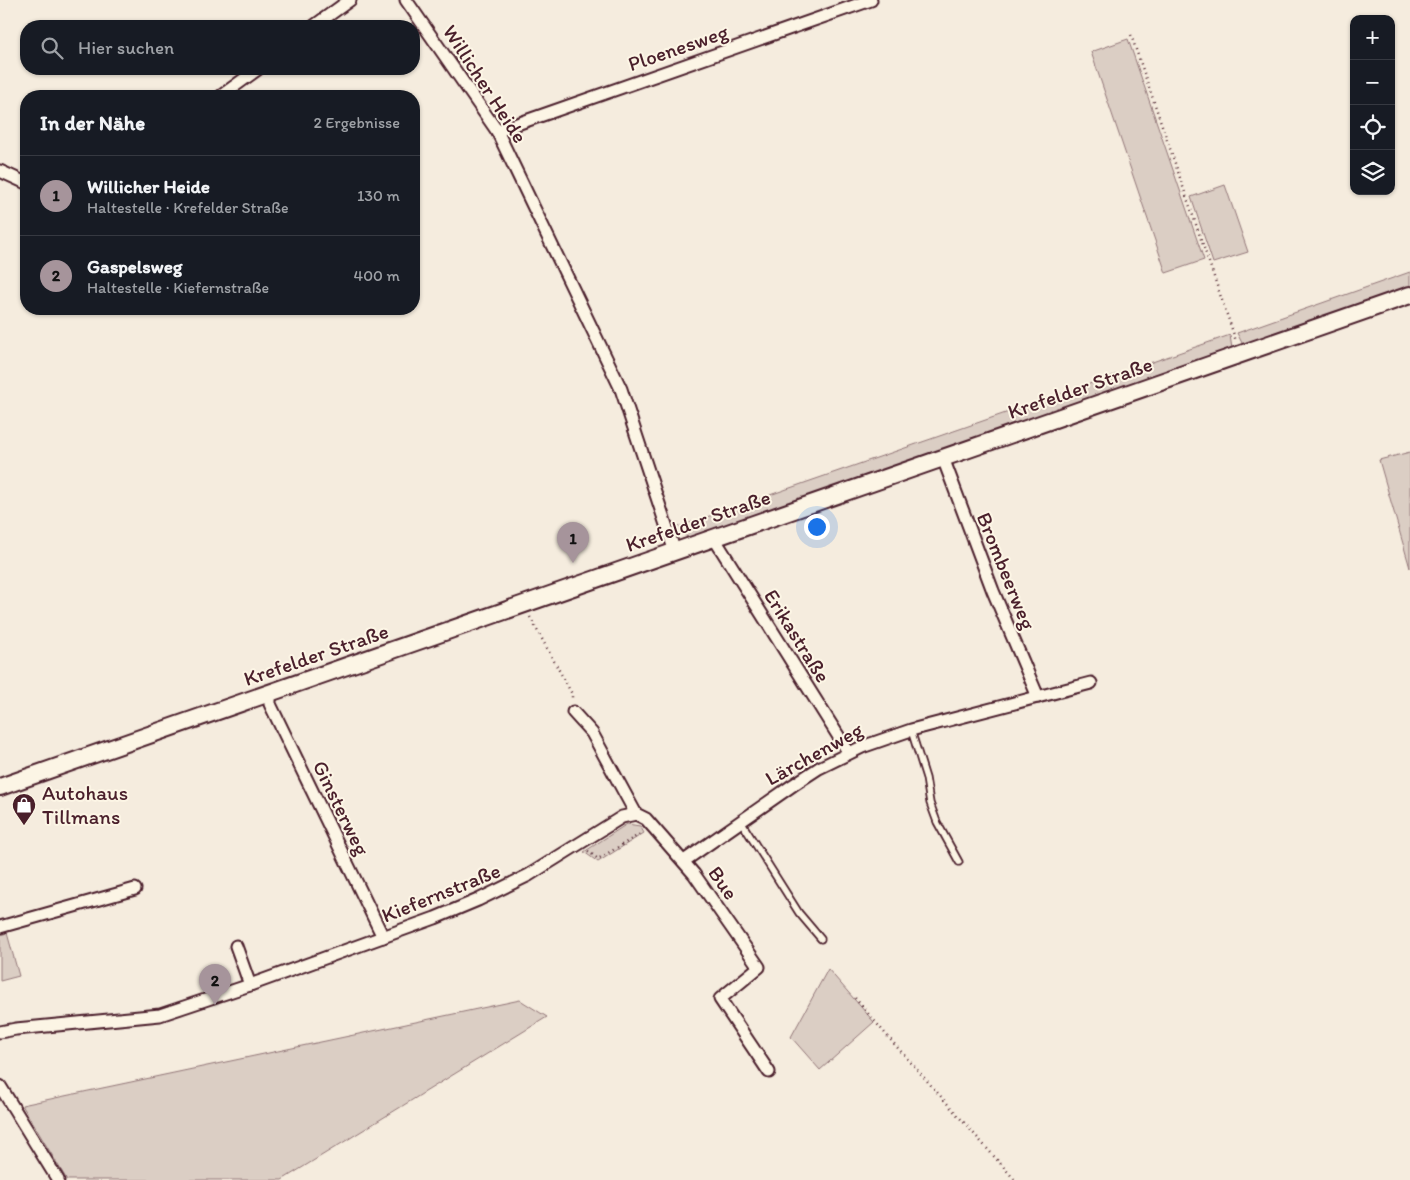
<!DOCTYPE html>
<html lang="de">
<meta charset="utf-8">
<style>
body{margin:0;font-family:Itim,sans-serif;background:#20242c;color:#f1f3f6}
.controls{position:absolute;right:15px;top:15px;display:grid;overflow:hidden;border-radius:10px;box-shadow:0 1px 4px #0004}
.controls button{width:45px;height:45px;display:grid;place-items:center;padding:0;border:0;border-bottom:1px solid #363941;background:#171b24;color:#f1f3f6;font:25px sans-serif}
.you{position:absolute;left:816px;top:526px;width:18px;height:18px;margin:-12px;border:4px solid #fff;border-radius:50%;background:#1a73e8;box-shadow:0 0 0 8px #1a73e833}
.badge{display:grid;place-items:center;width:32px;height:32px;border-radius:50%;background:#a6949b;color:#111;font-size:16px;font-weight:700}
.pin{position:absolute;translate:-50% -41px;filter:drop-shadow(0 1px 2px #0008)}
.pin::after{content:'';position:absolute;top:26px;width:18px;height:15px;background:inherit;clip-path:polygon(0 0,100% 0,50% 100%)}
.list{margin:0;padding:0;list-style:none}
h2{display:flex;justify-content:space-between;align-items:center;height:65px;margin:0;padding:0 20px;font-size:21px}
h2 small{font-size:16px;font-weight:400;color:#9ea1a6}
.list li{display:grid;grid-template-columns:32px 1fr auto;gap:15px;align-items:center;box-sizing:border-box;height:80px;padding:0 20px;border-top:1px solid #363941}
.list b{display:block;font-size:19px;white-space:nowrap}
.list p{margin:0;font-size:16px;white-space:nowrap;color:#9ea1a6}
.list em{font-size:16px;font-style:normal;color:#9ea1a6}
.icon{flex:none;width:28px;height:28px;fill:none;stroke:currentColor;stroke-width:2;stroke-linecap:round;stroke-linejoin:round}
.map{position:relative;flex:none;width:1410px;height:1180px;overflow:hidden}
.search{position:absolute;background:#171b24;box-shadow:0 1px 4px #0004;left:20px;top:20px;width:400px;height:55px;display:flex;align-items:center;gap:12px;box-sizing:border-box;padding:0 18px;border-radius:20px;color:#9ea1a6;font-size:19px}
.panel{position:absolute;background:#171b24;box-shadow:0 1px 4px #0004;left:20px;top:90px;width:400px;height:225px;border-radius:20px}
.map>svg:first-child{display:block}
</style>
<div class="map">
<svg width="1410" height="1180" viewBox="0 0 1410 1180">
<rect width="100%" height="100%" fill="#f5ecde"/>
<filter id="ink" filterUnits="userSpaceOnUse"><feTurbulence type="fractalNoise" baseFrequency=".02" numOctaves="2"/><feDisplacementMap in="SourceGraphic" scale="10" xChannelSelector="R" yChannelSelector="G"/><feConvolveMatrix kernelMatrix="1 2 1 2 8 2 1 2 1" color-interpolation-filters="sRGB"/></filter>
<g filter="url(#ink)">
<g fill="#dbcec4" stroke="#927678">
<polygon points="1128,39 1204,260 1166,273 1091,52"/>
<polygon points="1225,185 1248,252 1213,263 1191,197"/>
<polygon points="1410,272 1410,288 1243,345 1237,333"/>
<polygon points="1230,335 1232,349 690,539 675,528"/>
<polygon points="1410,452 1410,568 1379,460"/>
<polygon points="627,824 640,826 644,833 598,862 584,852"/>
<polygon points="7,933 19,976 0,981 0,935"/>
<polygon points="828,969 874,1022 820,1070 791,1037"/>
<polygon points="520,1000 547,1017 282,1180 67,1180 22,1105"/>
</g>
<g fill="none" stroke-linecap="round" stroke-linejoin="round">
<g stroke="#4a1f2b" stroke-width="9">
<g id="service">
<polyline points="911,730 926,778 930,803 937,822 959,862"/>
<polyline points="740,820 799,913 821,939"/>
</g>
</g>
<g stroke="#4a1f2b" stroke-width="15">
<g id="minor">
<polyline points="406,0 497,131 621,389 675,552"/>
<polyline points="314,26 350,0"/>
<polyline points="221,96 258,69"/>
<polyline points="497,131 871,0"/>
<polyline points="0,171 26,183"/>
<polyline points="943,458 993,591 1038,697"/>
<polyline points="714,538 849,753"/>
<polyline points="270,693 270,704 383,937"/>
<polyline points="573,712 592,733 636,814 646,819 694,874 759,967 720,999 769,1072"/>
<polyline points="684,861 793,785 819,768 862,747 911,730 1091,683"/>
<polyline points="0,927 135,889"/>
<polyline points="236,946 250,985"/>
<polyline points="0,1032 16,1029 160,1015 250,985 435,918 478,900 529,875 622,817 636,814"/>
<polyline points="0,1086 58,1180"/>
</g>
</g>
<g stroke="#4a1f2b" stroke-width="20">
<polyline id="secondary" points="0,787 1410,295"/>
</g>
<g stroke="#4a1f2b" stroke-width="2.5" stroke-dasharray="1 4" stroke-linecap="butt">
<polyline points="1131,35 1236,341"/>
<polyline points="530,617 572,694 572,701"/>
<polyline points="588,851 598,859 642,833"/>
<polyline points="855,998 889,1038 1015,1180"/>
</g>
<use href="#service" stroke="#fcf5e5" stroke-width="5.5"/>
<use href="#minor" stroke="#fcf5e5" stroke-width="11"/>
<use href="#secondary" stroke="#fcf5e5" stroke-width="16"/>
</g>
</g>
<defs>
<g id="shop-pin" transform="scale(1.25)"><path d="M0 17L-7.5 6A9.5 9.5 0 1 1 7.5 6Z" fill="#4a1f2b" stroke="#fcf5e5"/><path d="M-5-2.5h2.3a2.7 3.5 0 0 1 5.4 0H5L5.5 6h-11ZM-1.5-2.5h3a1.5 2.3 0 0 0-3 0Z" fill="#fff"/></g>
</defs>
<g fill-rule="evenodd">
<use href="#shop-pin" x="24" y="805"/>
</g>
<g text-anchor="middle" stroke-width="4" stroke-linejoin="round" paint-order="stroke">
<g font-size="21" fill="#4a1f2b" stroke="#fcf5e5">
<text transform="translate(678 48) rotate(-19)" y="7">Ploenesweg</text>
<text transform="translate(485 84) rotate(57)" y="7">Willicher Heide</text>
<text transform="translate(1080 388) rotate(-19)" y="7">Krefelder Straße</text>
<text transform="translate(698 521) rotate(-19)" y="7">Krefelder Straße</text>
<text transform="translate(1006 571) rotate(68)" y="7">Brombeerweg</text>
<text transform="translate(797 636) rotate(58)" y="7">Erikastraße</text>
<text transform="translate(316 655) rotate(-19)" y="7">Krefelder Straße</text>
<text transform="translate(814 754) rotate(-29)" y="7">Lärchenweg</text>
<text transform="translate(341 808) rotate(64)" y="7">Ginsterweg</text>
<text transform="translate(723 883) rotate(55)" y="7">Bue</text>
<text transform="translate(441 893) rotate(-22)" y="7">Kiefernstraße</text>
</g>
<g font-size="21" fill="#4a1f2b" stroke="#fcf5e5" text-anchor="start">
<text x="42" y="800">Autohaus<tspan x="42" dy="24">Tillmans</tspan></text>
</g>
</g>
</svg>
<div class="controls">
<button>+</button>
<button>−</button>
<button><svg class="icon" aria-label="locate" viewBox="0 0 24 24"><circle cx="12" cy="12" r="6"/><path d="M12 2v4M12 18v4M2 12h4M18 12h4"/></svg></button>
<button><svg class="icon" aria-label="layers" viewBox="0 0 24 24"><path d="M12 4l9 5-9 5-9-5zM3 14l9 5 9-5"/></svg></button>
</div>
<div class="you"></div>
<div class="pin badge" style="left:573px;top:563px">1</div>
<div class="pin badge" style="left:215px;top:1005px">2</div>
<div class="search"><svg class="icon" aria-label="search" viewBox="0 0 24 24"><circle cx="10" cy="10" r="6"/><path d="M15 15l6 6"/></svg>Hier suchen</div>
<section class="panel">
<h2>In der Nähe<small>2 Ergebnisse</small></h2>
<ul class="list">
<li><span class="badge">1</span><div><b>Willicher Heide</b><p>Haltestelle · Krefelder Straße</p></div><em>130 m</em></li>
<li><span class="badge">2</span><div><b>Gaspelsweg</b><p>Haltestelle · Kiefernstraße</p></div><em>400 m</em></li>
</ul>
</section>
</div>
